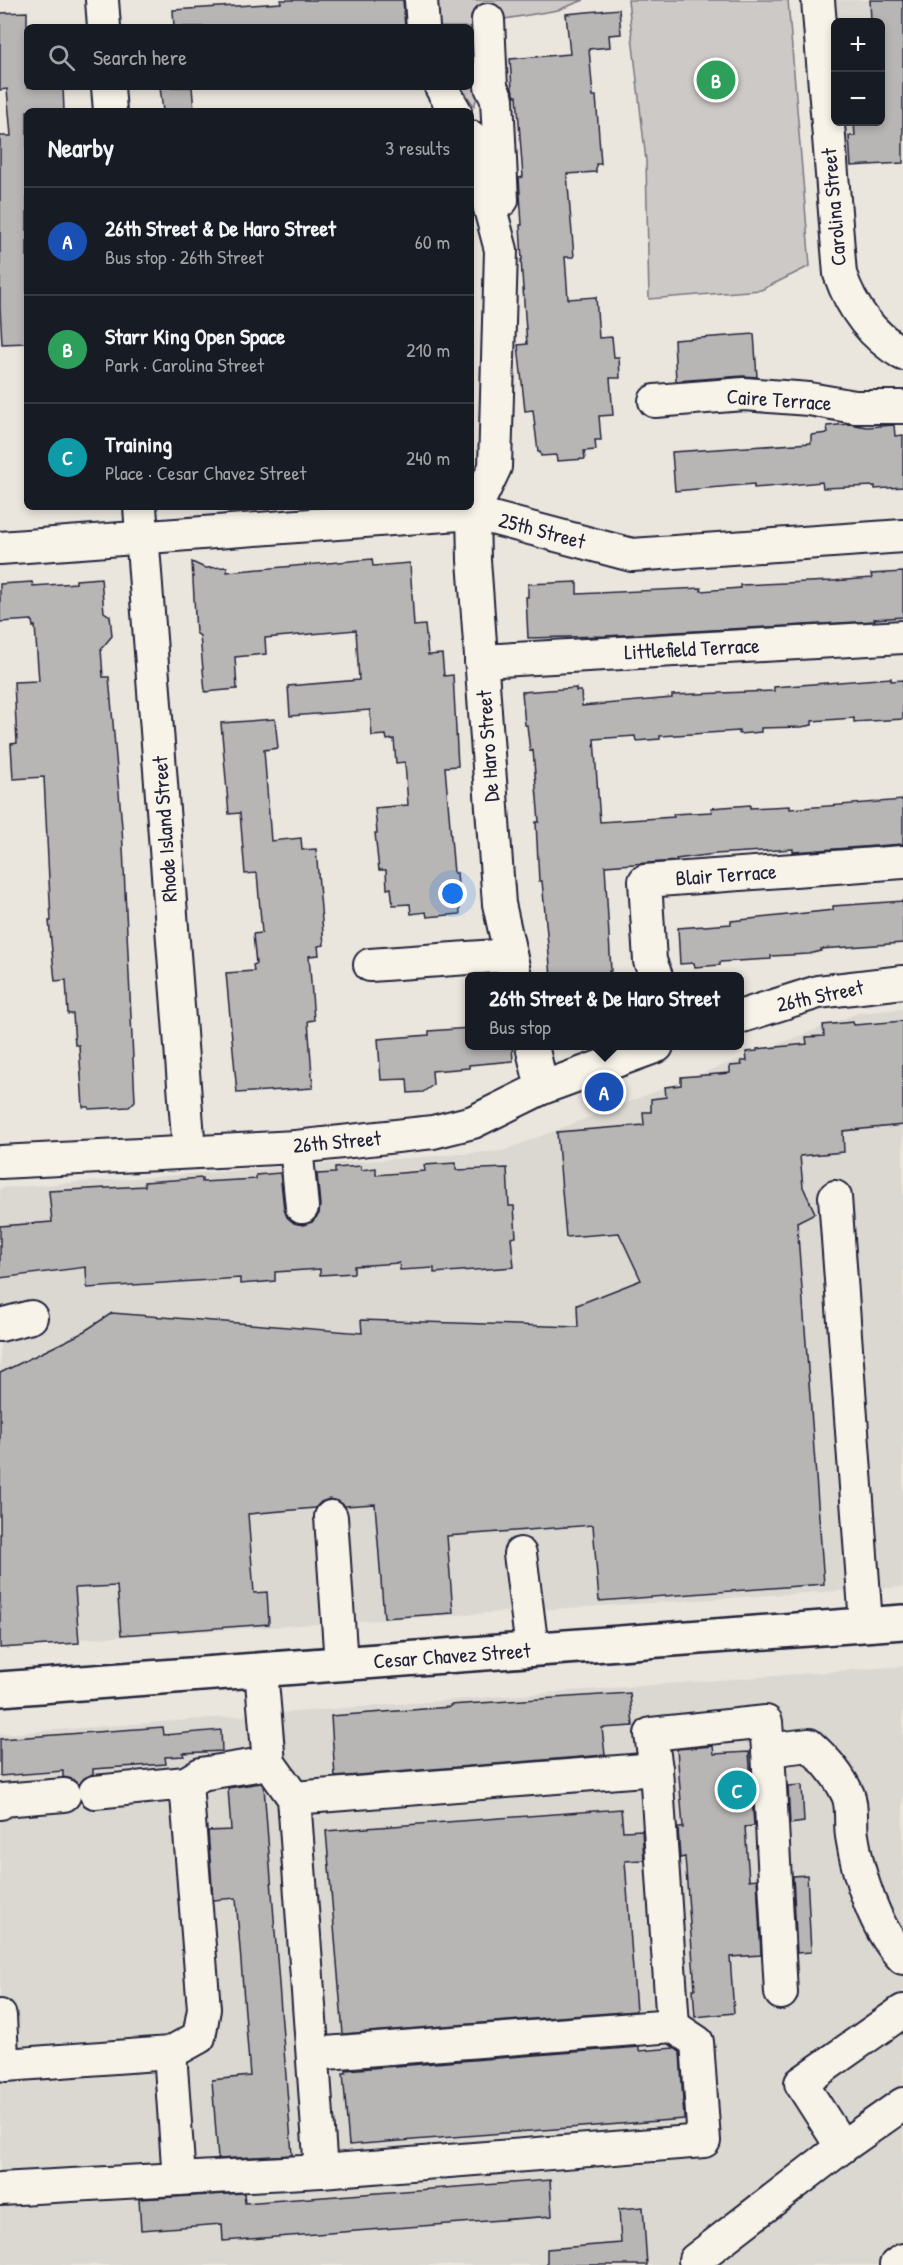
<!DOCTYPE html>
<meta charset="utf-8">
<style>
body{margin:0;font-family:"Patrick Hand",sans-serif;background:#242831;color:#f1f3f6}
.controls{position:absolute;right:18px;top:18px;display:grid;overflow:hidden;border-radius:9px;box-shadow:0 3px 9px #0003}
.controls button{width:54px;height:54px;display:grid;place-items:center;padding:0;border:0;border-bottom:2px solid #363941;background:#171b24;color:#f1f3f6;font:30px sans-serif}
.you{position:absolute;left:453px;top:894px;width:21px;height:21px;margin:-15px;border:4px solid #fff;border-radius:50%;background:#1a73e8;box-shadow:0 0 0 9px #1a73e833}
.badge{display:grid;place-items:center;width:39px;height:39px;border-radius:50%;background:#0f766e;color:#fff;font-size:20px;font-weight:700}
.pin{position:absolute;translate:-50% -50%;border:3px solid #fff;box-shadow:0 2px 6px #0006}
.popup{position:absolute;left:465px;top:972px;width:279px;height:78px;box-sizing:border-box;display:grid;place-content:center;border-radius:9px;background:#171b24;filter:drop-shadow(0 2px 4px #0005);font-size:20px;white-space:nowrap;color:#9ea1a6}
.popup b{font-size:22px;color:#f1f3f6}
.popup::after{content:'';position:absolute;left:50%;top:100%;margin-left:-12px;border:12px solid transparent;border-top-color:#171b24}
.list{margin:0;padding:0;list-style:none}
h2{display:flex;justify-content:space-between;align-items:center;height:78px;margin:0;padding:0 24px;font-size:26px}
h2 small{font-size:20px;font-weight:400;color:#9ea1a6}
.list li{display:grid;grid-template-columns:39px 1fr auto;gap:18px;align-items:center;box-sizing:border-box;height:108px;padding:0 24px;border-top:2px solid #363941}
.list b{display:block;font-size:22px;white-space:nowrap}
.list p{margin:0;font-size:20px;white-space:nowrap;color:#9ea1a6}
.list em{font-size:20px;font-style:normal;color:#9ea1a6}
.icon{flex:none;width:33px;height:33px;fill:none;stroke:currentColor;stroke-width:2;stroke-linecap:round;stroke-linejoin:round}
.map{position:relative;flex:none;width:903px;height:2265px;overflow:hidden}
.search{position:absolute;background:#171b24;box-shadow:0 3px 9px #0003;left:24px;top:24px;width:450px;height:66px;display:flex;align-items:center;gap:15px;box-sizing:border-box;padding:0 21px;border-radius:9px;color:#9ea1a6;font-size:22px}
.panel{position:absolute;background:#171b24;box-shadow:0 3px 9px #0003;left:24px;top:108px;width:450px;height:402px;border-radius:9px}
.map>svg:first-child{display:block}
</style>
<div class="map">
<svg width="903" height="2265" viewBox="0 0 903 2265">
<rect width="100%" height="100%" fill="#eae6de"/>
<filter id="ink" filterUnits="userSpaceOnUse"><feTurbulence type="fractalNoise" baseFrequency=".0167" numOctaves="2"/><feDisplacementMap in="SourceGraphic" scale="12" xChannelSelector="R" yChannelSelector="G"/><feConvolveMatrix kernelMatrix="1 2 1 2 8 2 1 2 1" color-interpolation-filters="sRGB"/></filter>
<g filter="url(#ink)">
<g fill="#dbd8d2">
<polygon points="836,0 903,0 903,161 846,166 843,122 880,122 880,22 837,22"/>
<polygon points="903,1009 903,1587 0,1644 0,1188 502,1151 858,1013"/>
<polygon points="903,1666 903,2265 0,2265 0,1734"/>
</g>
<g fill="#cdc9c6" stroke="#787680" stroke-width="1.5">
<polygon points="435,0 584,0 558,10 505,19 474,106 461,87 471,87 471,27 438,27"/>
<polygon points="628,0 788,0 810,266 761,290 649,299 646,161"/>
</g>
<g fill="#b8b6b5" stroke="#22223b" stroke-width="1.5">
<polygon points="281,0 403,0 405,27 174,27 173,10 281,3"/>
<polygon points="870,0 903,0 903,163 851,166 849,136 855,136 854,122 880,122 880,22 871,22"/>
<polygon points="619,9 621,34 609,35 610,47 589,49 593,96 596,96 601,164 596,164 596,172 567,174 574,257 565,257 568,299 596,297 599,338 612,337 614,357 619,357 620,378 610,378 613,415 599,416 601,440 595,440 596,450 584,451 585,459 557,461 556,455 541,456 540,452 538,452 533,410 525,411 518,345 527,344 521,260 522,260 520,225 522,225 519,178 523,177 517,96 515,96 512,89 510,59 570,54 566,14"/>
<polygon points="27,12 27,87 63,87 64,111 27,111 27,343 2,344 0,308 0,136 11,136 7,89 0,90 0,13"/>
<polygon points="160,87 192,87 194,111 163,111"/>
<polygon points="754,334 757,377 743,376 676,381 674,340"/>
<polygon points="849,424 867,427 894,425 895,436 903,435 903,487 875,489 875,486 823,488 822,482 754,488 754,484 675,491 672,452 811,443 811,435 828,433 827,426"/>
<polygon points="372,559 373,566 410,563 414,626 425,625 428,655 442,654 444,676 453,675 458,766 445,767 454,873 457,873 460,914 427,917 426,912 411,914 410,904 393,905 391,888 387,889 386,870 379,870 375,833 377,833 375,808 408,805 405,762 396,763 394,739 387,740 386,735 372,736 370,710 290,716 288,686 359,680 356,630 265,638 266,654 235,657 237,689 205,692 200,636 196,633 192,562 205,568 227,567 227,572"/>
<polygon points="903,572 903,617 874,619 875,621 605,636 528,638 526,597 528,597 528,584 577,582 577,594 701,588 701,591 740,588 740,585 832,581 872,578 871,574"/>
<polygon points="101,578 104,612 110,616 112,636 101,649 103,677 109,677 122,827 135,1101 129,1107 89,1109 89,1107 83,1107 79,1045 75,1045 73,1014 68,1014 66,980 55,981 49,921 51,921 44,777 13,779 11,744 17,743 14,682 39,681 35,626 33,627 32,620 0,622 0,584 32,582 33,586 76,583 76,580"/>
<polygon points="891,678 891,681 903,680 903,719 854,722 854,718 812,721 812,725 801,727 761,728 761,732 739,734 739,731 660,736 660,739 636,741 635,736 594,739 600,822 674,817 673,814 712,812 711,808 750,805 750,808 790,806 790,809 903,800 903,844 793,852 793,849 715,854 676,859 676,861 605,866 611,971 609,971 610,976 551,976 542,881 539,881 536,822 539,822 533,750 530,751 527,725 525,725 522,692 576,688 576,691 581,691 582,706 672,698 672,695 774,691 774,687"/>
<polygon points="275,719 278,748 264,750 271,841 301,838 302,850 316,849 324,945 318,946 319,955 309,956 314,1020 308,1021 313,1088 237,1093 226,973 254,971 253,965 256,964 253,934 262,933 257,873 245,874 240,813 229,814 221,723"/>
<polygon points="903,901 903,943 821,949 821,951 809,954 771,956 771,959 720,962 720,965 695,967 694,963 680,964 678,928 731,924 731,921 833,910 833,906"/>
<polygon points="903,1021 903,1125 843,1131 844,1152 800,1156 803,1187 815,1213 797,1222 824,1584 599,1601 593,1525 447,1536 453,1613 384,1618 375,1504 345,1506 338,1501 329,1499 321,1502 315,1508 248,1514 254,1593 267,1592 269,1624 121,1635 117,1586 75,1588 79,1643 0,1648 0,1373 80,1334 112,1313 362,1333 361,1320 578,1327 577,1305 641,1280 619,1233 566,1237 557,1132 644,1125 643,1112 651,1112 651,1099 666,1097 665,1087 681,1085 681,1077 730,1073 730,1066 742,1065 741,1061 747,1061 746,1052 757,1051 757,1049 807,1044 806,1037 824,1036 823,1025 853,1022 854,1025"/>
<polygon points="469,1028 469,1046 512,1046 513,1061 469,1065 469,1068 432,1071 433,1085 423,1092 408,1093 407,1079 381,1080 378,1039 429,1035 429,1031"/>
<polygon points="456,1163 456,1170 507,1168 509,1206 514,1206 516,1237 511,1238 514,1267 434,1273 434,1268 400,1270 399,1263 354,1266 354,1273 320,1275 320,1269 275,1272 275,1281 240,1284 240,1278 87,1288 86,1267 0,1278 0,1226 52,1222 49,1191 145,1186 144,1182 202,1178 202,1182 256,1179 256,1175 280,1173 284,1209 287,1217 294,1223 303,1225 312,1222 319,1214 320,1205 317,1174 335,1173 335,1168 361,1166 361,1170 376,1168 376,1175 425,1171 424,1165"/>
<polygon points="630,1693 633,1726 602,1728 605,1755 335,1777 331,1716 450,1707 450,1705"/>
<polygon points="163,1727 164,1735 221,1730 222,1751 183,1753 184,1756 165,1757 166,1764 93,1769 93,1774 84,1778 79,1785 72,1779 63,1777 63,1771 0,1776 0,1739"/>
<polygon points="713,1746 714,1754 749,1752 754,1826 745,1827 749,1880 757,1879 761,1955 730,1957 734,2013 695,2017 693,1989 695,1989 685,1857 680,1858 678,1828 683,1828 677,1749"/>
<polygon points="261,1783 264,1787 292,2155 218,2159 212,2080 250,2076 236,1898 213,1900 208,1831 231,1830 228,1788"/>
<polygon points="802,1785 804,1822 790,1824 788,1786"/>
<polygon points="621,1809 623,1831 642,1830 644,1860 625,1861 636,2011 343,2034 326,1831"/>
<polygon points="807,1875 811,1952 797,1953 793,1876"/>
<polygon points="639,2047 639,2051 674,2048 680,2052 684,2119 349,2145 343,2073 346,2073 346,2070"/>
<polygon points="550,2180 552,2216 223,2241 222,2224 141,2230 139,2199 244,2193 245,2203"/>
<polygon points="643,2207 647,2265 547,2265 547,2249 621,2243 619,2209"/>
</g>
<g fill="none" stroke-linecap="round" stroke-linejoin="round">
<g stroke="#22223b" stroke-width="36">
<g id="minor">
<polyline points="102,0 104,27"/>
<polyline points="421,0 423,27"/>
<path d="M818,0L840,274C852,309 871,335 903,354"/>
<polyline points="488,20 491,87 497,99 502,200"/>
<polyline points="108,87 110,111"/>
<polyline points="441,87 455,111"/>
<polyline points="471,137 501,250 495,467 473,513"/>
<polyline points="655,401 744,394 809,399 855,407 903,407"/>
<polyline points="471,505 473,513 474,560 499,904 515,976"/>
<polyline points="140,507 189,1151"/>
<polyline points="0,548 473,513 632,555 903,536"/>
<polyline points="481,661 903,637"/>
<polyline points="370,965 510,955"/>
<polyline points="656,976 650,961 645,881 903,862"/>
<polyline points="739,1017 818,992 903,982"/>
<polyline points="532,1046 542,1088"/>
<polyline points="296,1147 302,1207"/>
<polyline points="0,1162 296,1147 433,1132 473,1122 542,1088 657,1046"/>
<polyline points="835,1197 866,1624"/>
<polyline points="0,1325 31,1317"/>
<polyline points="331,1517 341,1664"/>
<polyline points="520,1554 532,1649"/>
<polyline points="261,1670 269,1763 294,1798 321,2171"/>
<polyline points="768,1750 781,1993"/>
<polyline points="95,1792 186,1783 201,1774 269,1763"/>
<polyline points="294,1798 656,1769"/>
<polyline points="0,1803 2,1800 64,1795"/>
<polyline points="0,2016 2,2057 6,2065 170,2053 199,2037 204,2009 186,1783"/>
<path d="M673,2026L656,1769L651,1734L766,1722L768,1750L809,1745C825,1759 839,1775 848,1795C853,1807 850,1824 852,1836C858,1875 875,1929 903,1958"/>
<polyline points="170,2053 179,2179"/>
<polyline points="842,2147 801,2083 903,2011"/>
<polyline points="0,2189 321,2171 704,2141 697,2042 673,2026 313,2054"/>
<polyline points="695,2260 842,2147 903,2104"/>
<polyline points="896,2265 903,2260"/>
</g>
</g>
<g stroke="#22223b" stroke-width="38">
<polyline id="major" points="0,1689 903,1622"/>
</g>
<use href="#minor" stroke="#f7f3e8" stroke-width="32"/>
<use href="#major" stroke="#f7f3e8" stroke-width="33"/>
</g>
</g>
<g text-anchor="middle" stroke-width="4.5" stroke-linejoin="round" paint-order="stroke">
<g font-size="21" fill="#22223b" stroke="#f7f3e8">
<text transform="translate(834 207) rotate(-95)" y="7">Carolina Street</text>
<text transform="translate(779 400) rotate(4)" y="7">Caire Terrace</text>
<text transform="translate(542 531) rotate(15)" y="7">25th Street</text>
<text transform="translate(692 649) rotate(-3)" y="7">Littlefield Terrace</text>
<text transform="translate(488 746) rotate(-94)" y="7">De Haro Street</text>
<text transform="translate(165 829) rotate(-94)" y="7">Rhode Island Street</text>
<text transform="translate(726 875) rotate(-4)" y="7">Blair Terrace</text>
<text transform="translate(820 996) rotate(-12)" y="7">26th Street</text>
<text transform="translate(337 1142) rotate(-5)" y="7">26th Street</text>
<text transform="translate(452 1656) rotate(-4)" y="7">Cesar Chavez Street</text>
</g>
</g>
</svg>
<div class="controls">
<button>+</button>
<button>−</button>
</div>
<div class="you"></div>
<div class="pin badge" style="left:604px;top:1092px;background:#1a4fb4">A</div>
<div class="popup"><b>26th Street &amp; De Haro Street</b>Bus stop</div>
<div class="pin badge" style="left:716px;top:80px;background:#2e9e5b">B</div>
<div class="pin badge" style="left:737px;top:1790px;background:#0f9aa8">C</div>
<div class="search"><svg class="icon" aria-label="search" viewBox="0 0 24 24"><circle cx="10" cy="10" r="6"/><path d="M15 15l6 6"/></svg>Search here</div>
<section class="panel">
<h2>Nearby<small>3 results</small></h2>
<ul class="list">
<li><span class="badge" style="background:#1a4fb4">A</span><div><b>26th Street &amp; De Haro Street</b><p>Bus stop · 26th Street</p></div><em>60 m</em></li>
<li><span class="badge" style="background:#2e9e5b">B</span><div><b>Starr King Open Space</b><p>Park · Carolina Street</p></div><em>210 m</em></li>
<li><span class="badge" style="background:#0f9aa8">C</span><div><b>Training</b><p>Place · Cesar Chavez Street</p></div><em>240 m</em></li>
</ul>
</section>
</div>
